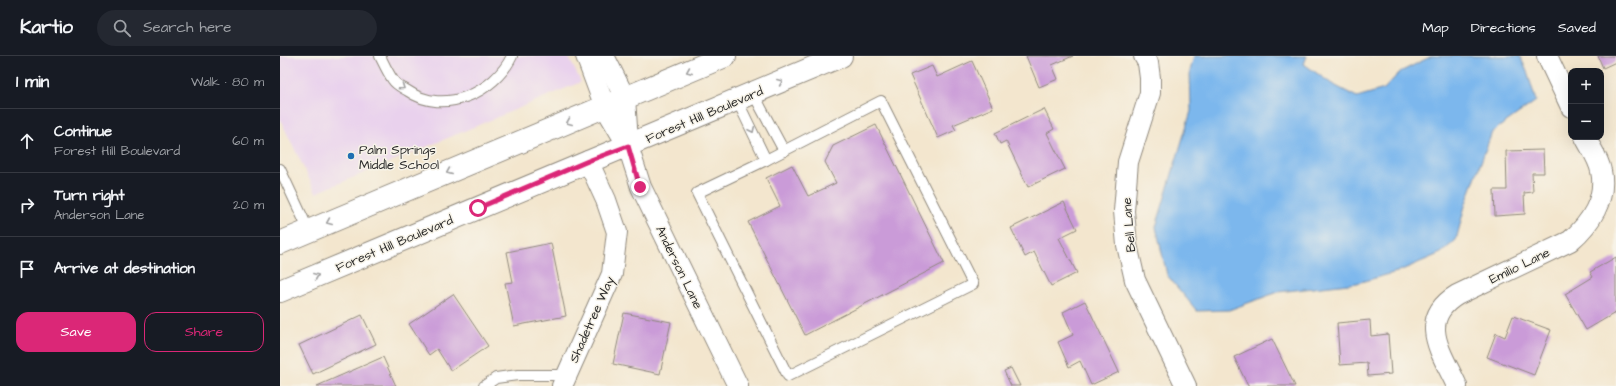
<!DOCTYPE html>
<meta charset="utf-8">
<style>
body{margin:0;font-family:"Architects Daughter",sans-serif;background:#242831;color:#f1f3f6}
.controls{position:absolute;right:12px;top:12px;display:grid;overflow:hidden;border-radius:8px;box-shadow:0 4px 16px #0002}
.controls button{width:36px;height:36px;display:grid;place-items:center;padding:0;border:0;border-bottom:1px solid #363941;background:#171b24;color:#f1f3f6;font:20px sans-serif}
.stop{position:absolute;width:12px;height:12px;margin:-9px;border:3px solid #db2777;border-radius:50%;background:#fff}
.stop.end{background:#db2777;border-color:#fff;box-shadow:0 1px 4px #0008}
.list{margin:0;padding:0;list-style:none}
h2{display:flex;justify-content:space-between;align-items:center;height:52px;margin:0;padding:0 16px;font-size:17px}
h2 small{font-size:13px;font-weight:400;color:#9ea1a6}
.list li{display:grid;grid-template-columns:26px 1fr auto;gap:12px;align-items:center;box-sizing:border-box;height:64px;padding:0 16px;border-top:1px solid #363941}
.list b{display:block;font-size:15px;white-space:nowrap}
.list p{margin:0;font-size:13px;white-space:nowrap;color:#9ea1a6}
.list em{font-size:13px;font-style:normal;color:#9ea1a6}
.actions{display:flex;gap:8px;padding:12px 16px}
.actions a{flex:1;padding:9px 0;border:1px solid #db2777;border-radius:12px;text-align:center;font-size:14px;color:#db2777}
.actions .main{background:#db2777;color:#fff}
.icon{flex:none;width:22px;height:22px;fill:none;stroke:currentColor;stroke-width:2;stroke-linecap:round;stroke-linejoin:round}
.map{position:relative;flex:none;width:1336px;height:330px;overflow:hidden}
header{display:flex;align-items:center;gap:24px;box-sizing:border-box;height:56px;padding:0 20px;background:#171b24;border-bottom:1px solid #363941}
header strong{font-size:19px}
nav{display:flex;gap:22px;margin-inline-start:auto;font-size:14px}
.search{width:280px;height:36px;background:#242831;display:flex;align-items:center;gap:10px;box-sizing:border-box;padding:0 14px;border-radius:22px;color:#9ea1a6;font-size:15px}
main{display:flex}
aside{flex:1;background:#171b24}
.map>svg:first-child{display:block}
</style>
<header>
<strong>Kartio</strong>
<div class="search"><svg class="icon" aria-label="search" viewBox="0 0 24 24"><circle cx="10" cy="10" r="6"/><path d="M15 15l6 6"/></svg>Search here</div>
<nav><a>Map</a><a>Directions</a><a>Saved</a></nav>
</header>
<main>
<aside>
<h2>1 min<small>Walk · 80 m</small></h2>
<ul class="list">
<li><svg class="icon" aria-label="ahead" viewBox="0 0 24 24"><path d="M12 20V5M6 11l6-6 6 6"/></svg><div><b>Continue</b><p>Forest Hill Boulevard</p></div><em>60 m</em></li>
<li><svg class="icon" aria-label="right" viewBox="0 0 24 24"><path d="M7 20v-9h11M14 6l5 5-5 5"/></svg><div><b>Turn right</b><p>Anderson Lane</p></div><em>20 m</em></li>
<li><svg class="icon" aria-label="arrive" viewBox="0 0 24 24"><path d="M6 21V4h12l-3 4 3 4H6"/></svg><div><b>Arrive at destination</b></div></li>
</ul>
<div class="actions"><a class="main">Save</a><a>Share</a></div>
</aside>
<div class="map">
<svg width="1336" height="330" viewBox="0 0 1336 330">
<rect width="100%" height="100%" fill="#f7f3e8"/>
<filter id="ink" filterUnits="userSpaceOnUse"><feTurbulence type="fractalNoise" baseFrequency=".025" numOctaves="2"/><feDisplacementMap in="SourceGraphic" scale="8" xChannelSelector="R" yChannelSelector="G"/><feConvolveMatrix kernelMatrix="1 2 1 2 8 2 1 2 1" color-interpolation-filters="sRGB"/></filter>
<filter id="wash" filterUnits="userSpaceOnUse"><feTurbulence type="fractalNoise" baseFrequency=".012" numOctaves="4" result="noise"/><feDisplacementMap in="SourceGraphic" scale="16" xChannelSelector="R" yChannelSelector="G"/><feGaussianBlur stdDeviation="0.9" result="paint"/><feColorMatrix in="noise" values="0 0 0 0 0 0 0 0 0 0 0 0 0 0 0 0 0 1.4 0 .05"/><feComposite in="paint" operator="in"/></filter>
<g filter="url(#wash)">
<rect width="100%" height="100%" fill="#f3e6ce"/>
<polygon fill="#e9d1ed" points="0,0 288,0 301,26 36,137 0,63"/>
<polygon fill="#7cb7ed" stroke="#54718c" points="914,0 1027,0 1024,8 1052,28 1077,41 1104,33 1120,16 1152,0 1240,0 1248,18 1256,45 1212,76 1185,150 1176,184 1161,197 1117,216 1077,227 998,236 949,254 917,255 887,219 876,171 911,55 910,15"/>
<g id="blocks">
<g fill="#ca9bd8">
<polygon points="746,0 793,0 772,9 778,23 759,31"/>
<polygon points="1318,0 1336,0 1336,6 1323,12"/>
<polygon points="692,5 713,52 673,69 676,74 658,82 630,19 652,10 657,21"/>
<polygon points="764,53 774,73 767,77 785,113 748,131 726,85 720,88 715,77"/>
<polygon points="596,69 664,207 525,279 468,166 500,150 486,122 512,109 528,140 556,127 545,106 553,90"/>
<polygon points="1263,94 1264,117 1252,117 1253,136 1244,137 1245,158 1215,160 1214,134 1227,134 1226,95"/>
<polygon points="784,146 797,173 779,182 797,217 771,230 754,196 745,201 731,172"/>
<polygon points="271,187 286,260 234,270 225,227 233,226 227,196"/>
<polygon points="1336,201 1336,259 1335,257 1306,274 1285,238 1313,221 1310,216"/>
<polygon points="173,238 208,290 171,315 157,293 149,299 129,268"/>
<polygon points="805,245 839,316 811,329 800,305 789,311 778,286 793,279 783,256"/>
<polygon points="344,257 391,266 380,318 333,308"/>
<polygon points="82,259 96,288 33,318 19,289"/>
<polygon points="1233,260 1271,274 1254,319 1207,301 1216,277 1225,281"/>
<polygon points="1090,264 1091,280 1108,278 1111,318 1088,320 1087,307 1060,309 1057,267"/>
<polygon points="992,283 1015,330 968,330 954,301"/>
<polygon points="103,301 116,330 37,330"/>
<polygon points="731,312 740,330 731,330 724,315"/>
</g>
</g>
</g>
<g filter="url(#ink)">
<use href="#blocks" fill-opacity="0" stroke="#8f887c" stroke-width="1"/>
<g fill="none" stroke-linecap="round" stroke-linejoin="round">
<g stroke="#8f887c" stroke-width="12">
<g id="lane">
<path d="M100,0C104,8 108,17 113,24C116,29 123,32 128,35C164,60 215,36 232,0"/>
<polyline points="473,37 504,95"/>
<polyline points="457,44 486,104"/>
<polygon points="601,45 693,228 508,320 417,137 486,104"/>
<polyline points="0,113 29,175"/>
<polyline points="204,330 216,322 238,319 286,319"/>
</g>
</g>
<g stroke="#8f887c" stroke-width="22">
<g id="street">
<polyline points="306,0 325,51 348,90 361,131 458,330"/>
<polyline points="324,0 345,42 348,86"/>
<polyline points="864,0 868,7 870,22 870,37 848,106 844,155 847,189 855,224 906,330"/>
<polyline points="1267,0 1291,51"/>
<polyline points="282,330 332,218 337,176 326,144 308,105"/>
<path d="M1177,330C1162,297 1136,264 1177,239L1290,185C1310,168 1327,143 1321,115C1319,103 1310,91 1305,81"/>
</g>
</g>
<g stroke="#8f887c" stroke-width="24">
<g id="secondary">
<polyline points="0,187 445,0"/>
<polyline points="0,235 561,0"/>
</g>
</g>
<use href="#lane" stroke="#fff" stroke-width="10"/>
<use href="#street" stroke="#fff" stroke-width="20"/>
<use href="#secondary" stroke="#fff" stroke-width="22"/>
</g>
<defs><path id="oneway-chevron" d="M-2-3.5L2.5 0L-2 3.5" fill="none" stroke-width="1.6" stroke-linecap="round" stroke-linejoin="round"/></defs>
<g stroke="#a0a0a0">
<use href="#oneway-chevron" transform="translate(409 15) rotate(157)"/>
<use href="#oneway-chevron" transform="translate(500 26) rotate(-23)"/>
<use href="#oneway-chevron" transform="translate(122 31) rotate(35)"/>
<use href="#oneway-chevron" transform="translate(289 66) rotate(157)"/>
<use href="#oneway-chevron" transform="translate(472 74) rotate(65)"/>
<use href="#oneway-chevron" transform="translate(169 116) rotate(157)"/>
<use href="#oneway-chevron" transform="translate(49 166) rotate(157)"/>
<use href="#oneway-chevron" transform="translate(36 220) rotate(-23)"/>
</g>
</g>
<g fill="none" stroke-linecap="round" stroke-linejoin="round" filter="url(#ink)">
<polyline stroke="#db2777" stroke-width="5" points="198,152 308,105 348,90 360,131"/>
</g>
<circle fill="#1f6fb2" stroke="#f7f3e8" stroke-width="1.5" cx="71" cy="100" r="4"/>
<g text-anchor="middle" stroke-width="3" stroke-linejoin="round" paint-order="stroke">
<g font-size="13" fill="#2b2b2b" stroke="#f7f3e8">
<text transform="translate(424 58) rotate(-23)" y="5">Forest Hill Boulevard</text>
<text transform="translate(848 169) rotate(-95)" y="5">Bell Lane</text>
<text transform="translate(114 187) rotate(-23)" y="5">Forest Hill Boulevard</text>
<text transform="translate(1239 209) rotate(-26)" y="5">Emilio Lane</text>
<text transform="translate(400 211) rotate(64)" y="5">Anderson Lane</text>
<text transform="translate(311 263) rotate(-66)" y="5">Shadetree Way</text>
</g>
<g font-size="13" fill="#2b2b2b" stroke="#f7f3e8" text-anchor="start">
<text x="79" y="98">Palm Springs<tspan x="79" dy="15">Middle School</tspan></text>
</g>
</g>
</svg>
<div class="controls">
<button>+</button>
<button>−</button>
</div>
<div class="stop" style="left:198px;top:152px"></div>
<div class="stop end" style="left:360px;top:131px"></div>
</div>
</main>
